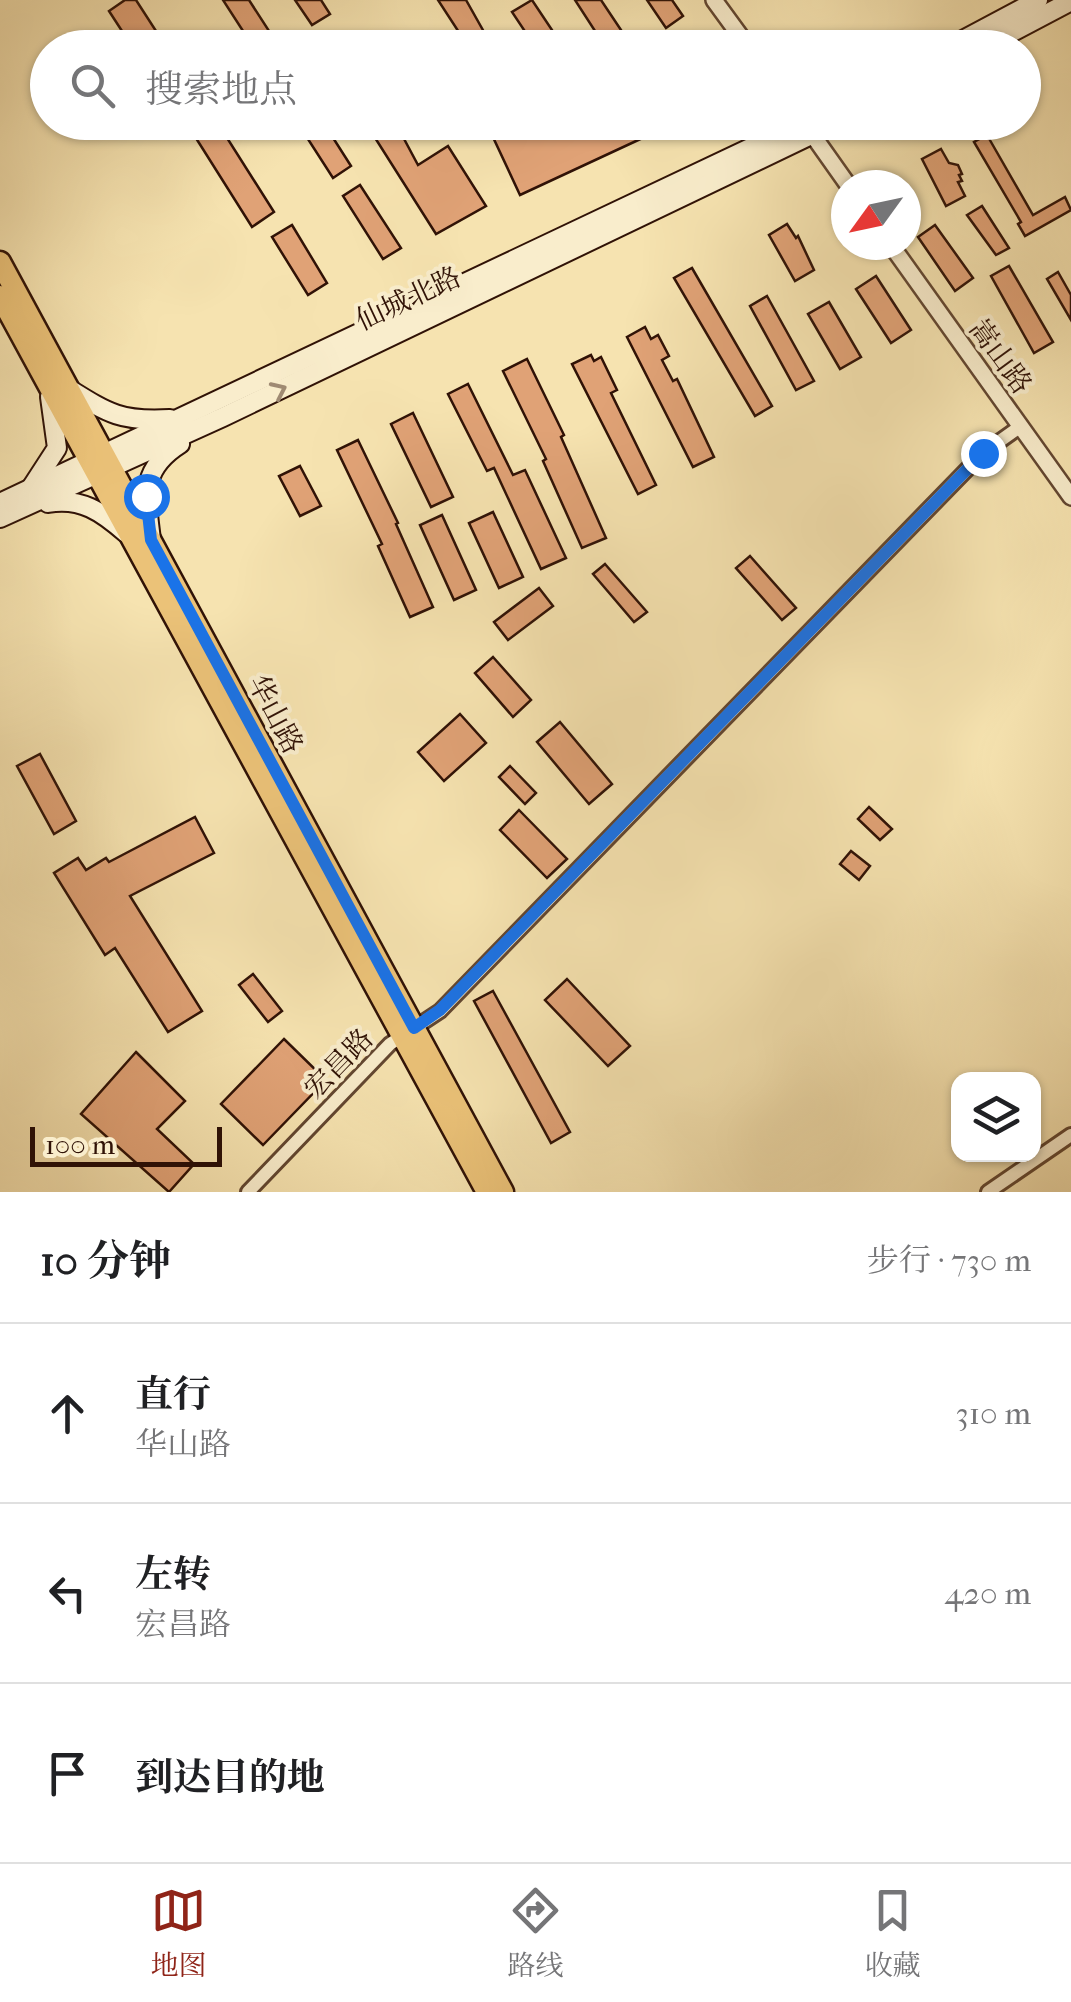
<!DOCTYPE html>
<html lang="zh">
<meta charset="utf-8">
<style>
body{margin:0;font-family:"IM FELL French Canon","Noto Serif SC",serif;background:#f6f6f6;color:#202124}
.controls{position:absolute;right:30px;bottom:30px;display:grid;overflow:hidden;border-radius:20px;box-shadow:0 2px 8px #0004}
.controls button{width:90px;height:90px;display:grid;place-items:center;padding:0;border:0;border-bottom:2px solid #e0e0e0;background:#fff;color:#202124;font:50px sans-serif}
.compass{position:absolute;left:831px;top:170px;width:90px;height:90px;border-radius:50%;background:#fff;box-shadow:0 2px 8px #0004;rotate:237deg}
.scale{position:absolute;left:30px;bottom:25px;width:192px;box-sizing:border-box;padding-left:10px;border:5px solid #301206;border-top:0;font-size:28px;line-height:35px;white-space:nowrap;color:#301206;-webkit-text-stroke:8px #f9edcc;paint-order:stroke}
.stop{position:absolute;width:30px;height:30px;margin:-22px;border:8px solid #1a73e8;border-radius:50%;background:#fff}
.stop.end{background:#1a73e8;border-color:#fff;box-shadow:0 2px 10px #0008}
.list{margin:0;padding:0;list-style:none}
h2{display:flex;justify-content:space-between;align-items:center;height:130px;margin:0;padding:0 40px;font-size:42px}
h2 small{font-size:32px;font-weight:400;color:#757577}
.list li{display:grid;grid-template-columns:65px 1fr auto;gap:30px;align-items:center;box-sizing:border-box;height:180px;padding:0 40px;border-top:2px solid #e0e0e0}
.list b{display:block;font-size:38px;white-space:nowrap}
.list p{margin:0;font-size:32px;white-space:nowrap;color:#757577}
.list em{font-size:32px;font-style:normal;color:#757577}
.icon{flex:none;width:55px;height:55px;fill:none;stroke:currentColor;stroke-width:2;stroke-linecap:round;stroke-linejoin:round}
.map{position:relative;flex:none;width:1071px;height:1192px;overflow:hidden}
.search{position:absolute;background:#fff;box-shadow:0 2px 8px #0004;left:30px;right:30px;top:30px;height:110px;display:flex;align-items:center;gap:25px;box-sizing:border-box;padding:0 35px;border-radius:55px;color:#757577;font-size:38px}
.sheet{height:670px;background:#fff}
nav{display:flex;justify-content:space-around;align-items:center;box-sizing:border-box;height:140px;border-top:2px solid #e0e0e0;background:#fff;font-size:28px;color:#757577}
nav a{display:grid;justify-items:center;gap:5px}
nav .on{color:#8f2418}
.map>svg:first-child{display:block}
</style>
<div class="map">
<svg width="1071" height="1192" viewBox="0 0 1071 1192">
<rect width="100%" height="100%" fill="#f6e3b0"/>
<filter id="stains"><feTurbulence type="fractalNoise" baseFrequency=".002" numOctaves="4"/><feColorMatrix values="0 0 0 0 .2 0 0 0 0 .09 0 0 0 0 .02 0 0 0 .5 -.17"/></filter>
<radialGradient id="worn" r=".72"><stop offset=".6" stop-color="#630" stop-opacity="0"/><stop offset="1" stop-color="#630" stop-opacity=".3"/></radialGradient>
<g fill="#e0a276" stroke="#301206" stroke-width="2.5">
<polygon points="125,0 136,0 167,48 133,48 109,11"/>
<polygon points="223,0 249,0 280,48 254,48"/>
<polygon points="295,0 321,0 330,14 312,25"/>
<polygon points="438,0 466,0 493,48 454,48 464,40"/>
<polygon points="532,0 564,48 536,48 512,12"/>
<polygon points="575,0 601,0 629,42 621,48 606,48"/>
<polygon points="647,0 672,0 683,16 666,28"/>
<polygon points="196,122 217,122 274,212 252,227 189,127"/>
<polygon points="297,122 323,122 351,166 333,178"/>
<polygon points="365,122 395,122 418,165 448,146 486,206 436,234"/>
<polygon points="519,122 677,122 520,195 492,135"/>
<polygon points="987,135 1033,215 1065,197 1071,210 1025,236 1018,224 1021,222 974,142"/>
<polygon points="941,149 949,163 958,165 962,174 959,175 962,181 958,182 965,196 946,206 922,159"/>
<polygon points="360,185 401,248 383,259 343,196"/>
<polygon points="982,206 1009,248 996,255 967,215"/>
<polygon points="787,224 796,238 798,236 814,270 795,281 769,235"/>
<polygon points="292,225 327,283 308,295 272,237"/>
<polygon points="935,225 973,278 955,291 918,237"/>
<polygon points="1009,266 1053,342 1034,353 991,276"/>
<polygon points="692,268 772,406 755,416 674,278"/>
<polygon points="1058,272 1071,295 1071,320 1047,279"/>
<polygon points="876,276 911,330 891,343 856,289"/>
<polygon points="767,296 814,381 796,390 750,306"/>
<polygon points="829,302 861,357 840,369 808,314"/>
<polygon points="645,327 651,339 658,335 669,356 662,360 673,381 677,379 714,457 693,467 627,337"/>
<polygon points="591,355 594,361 601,357 617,390 611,393 656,485 638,494 572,364"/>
<polygon points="527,359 564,435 561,437 606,538 582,548 543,461 546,459 503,371"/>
<polygon points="468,384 513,475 525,470 566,558 541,569 494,468 487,471 448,394"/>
<polygon points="413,413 453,497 431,507 391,424"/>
<polygon points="358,440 398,523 396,524 433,607 410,617 378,546 382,544 337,450"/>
<polygon points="300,466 321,506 300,516 279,476"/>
<polygon points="493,512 523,577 499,588 469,523"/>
<polygon points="442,515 476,590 454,600 420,525"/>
<polygon points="750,556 796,608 782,620 736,568"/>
<polygon points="605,564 647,612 634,622 593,574"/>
<polygon points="539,588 553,606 508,640 494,622"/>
<polygon points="493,657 531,700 513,717 475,673"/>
<polygon points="460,714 486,743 444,781 418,752"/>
<polygon points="560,722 612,784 589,804 537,742"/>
<polygon points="40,754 76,821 54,834 17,766"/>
<polygon points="510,766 536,793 525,804 499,777"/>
<polygon points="869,807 892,829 880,840 858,819"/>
<polygon points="519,810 567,859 547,878 500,830"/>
<polygon points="195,817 214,853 130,896 202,1011 168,1032 115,948 105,955 54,873 78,858 86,870 106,858 109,862"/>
<polygon points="851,851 870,866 859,880 840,864"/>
<polygon points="253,974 282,1011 268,1022 239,985"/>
<polygon points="567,979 630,1046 608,1066 545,1000"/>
<polygon points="493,991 570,1132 551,1143 474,1001"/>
<polygon points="284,1039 326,1080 263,1145 221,1104"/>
<polygon points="136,1052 185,1101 157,1129 194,1164 169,1192 81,1114"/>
</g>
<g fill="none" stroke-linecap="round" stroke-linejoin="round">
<g stroke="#624630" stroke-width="18">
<g id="minor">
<polyline points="248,1192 390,1044 440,1011 983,453 1021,426"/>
<polyline points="988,1192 1071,1135"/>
</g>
</g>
<g stroke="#624630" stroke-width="20">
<g id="tertiary">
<polyline points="714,0 749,48"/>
<polyline points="807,127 848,185"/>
<polyline points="891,245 1071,497"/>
</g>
</g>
<g stroke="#301206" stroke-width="22">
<g id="secondary">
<polyline points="948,48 1038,0"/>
<polyline points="982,48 1071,1"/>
<path d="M69,389C109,414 122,422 170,419"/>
<polyline points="31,488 57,448 50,397"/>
<polyline points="0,503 805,122"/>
<path d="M48,503C81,497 102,512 126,533"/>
<polyline points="0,518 223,417 838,122"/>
<path d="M151,540C146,497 139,470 180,444"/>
</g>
</g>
<g stroke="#301206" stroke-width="25">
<g id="primary">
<polyline points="0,262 503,1192"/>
<polyline points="0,296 487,1192"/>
</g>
</g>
<use href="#minor" stroke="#f9edcc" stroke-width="12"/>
<use href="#tertiary" stroke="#f9edcc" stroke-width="15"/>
<use href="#secondary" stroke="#f9edcc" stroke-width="18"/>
<use href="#primary" stroke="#ebc278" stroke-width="20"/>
</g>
<defs><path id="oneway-chevron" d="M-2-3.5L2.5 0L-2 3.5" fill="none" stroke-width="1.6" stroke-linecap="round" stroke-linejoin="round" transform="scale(2.5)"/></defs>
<use stroke="#9f8a73" href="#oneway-chevron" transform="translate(279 390) rotate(-25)"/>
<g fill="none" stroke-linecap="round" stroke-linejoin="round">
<polyline stroke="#1a73e8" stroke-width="12" points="146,496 151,540 414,1028 440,1010 983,453"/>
</g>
<g text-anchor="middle" stroke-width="8" stroke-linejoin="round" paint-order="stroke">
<g font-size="28" fill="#301206" stroke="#f9edcc">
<text transform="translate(408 298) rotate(-25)" y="10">仙城北路</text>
<text transform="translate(1001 356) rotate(54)" y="10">嵩山路</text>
<text transform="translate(276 714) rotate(62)" y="10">华山路</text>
<text transform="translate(338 1063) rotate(-46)" y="10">宏昌路</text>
</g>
</g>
<rect width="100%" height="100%" filter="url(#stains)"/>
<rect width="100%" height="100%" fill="url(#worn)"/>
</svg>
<div class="controls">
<button><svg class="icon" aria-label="layers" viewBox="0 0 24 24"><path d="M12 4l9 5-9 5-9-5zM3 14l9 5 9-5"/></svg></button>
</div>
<svg class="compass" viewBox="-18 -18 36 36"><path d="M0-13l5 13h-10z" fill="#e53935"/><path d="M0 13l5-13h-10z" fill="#757577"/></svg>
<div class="scale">100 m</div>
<div class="stop" style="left:146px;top:496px"></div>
<div class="stop end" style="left:983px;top:453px"></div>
<div class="search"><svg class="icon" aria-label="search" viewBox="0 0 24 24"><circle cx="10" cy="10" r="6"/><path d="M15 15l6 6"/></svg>搜索地点</div>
</div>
<section class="sheet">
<h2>10 分钟<small>步行 · 730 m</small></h2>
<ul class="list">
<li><svg class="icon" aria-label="ahead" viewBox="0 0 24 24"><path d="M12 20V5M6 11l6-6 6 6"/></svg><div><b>直行</b><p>华山路</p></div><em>310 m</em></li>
<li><svg class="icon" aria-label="left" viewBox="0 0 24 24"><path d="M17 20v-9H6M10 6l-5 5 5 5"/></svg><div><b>左转</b><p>宏昌路</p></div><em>420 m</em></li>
<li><svg class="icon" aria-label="arrive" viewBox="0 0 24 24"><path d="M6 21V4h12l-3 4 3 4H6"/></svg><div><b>到达目的地</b></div></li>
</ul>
</section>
<nav>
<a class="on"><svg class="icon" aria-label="map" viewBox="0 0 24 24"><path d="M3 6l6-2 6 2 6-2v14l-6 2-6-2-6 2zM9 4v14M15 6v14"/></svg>地图</a>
<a><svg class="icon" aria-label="directions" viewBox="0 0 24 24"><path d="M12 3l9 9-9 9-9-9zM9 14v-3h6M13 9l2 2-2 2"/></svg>路线</a>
<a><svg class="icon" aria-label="saved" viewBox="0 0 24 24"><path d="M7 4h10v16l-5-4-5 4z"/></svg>收藏</a>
</nav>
